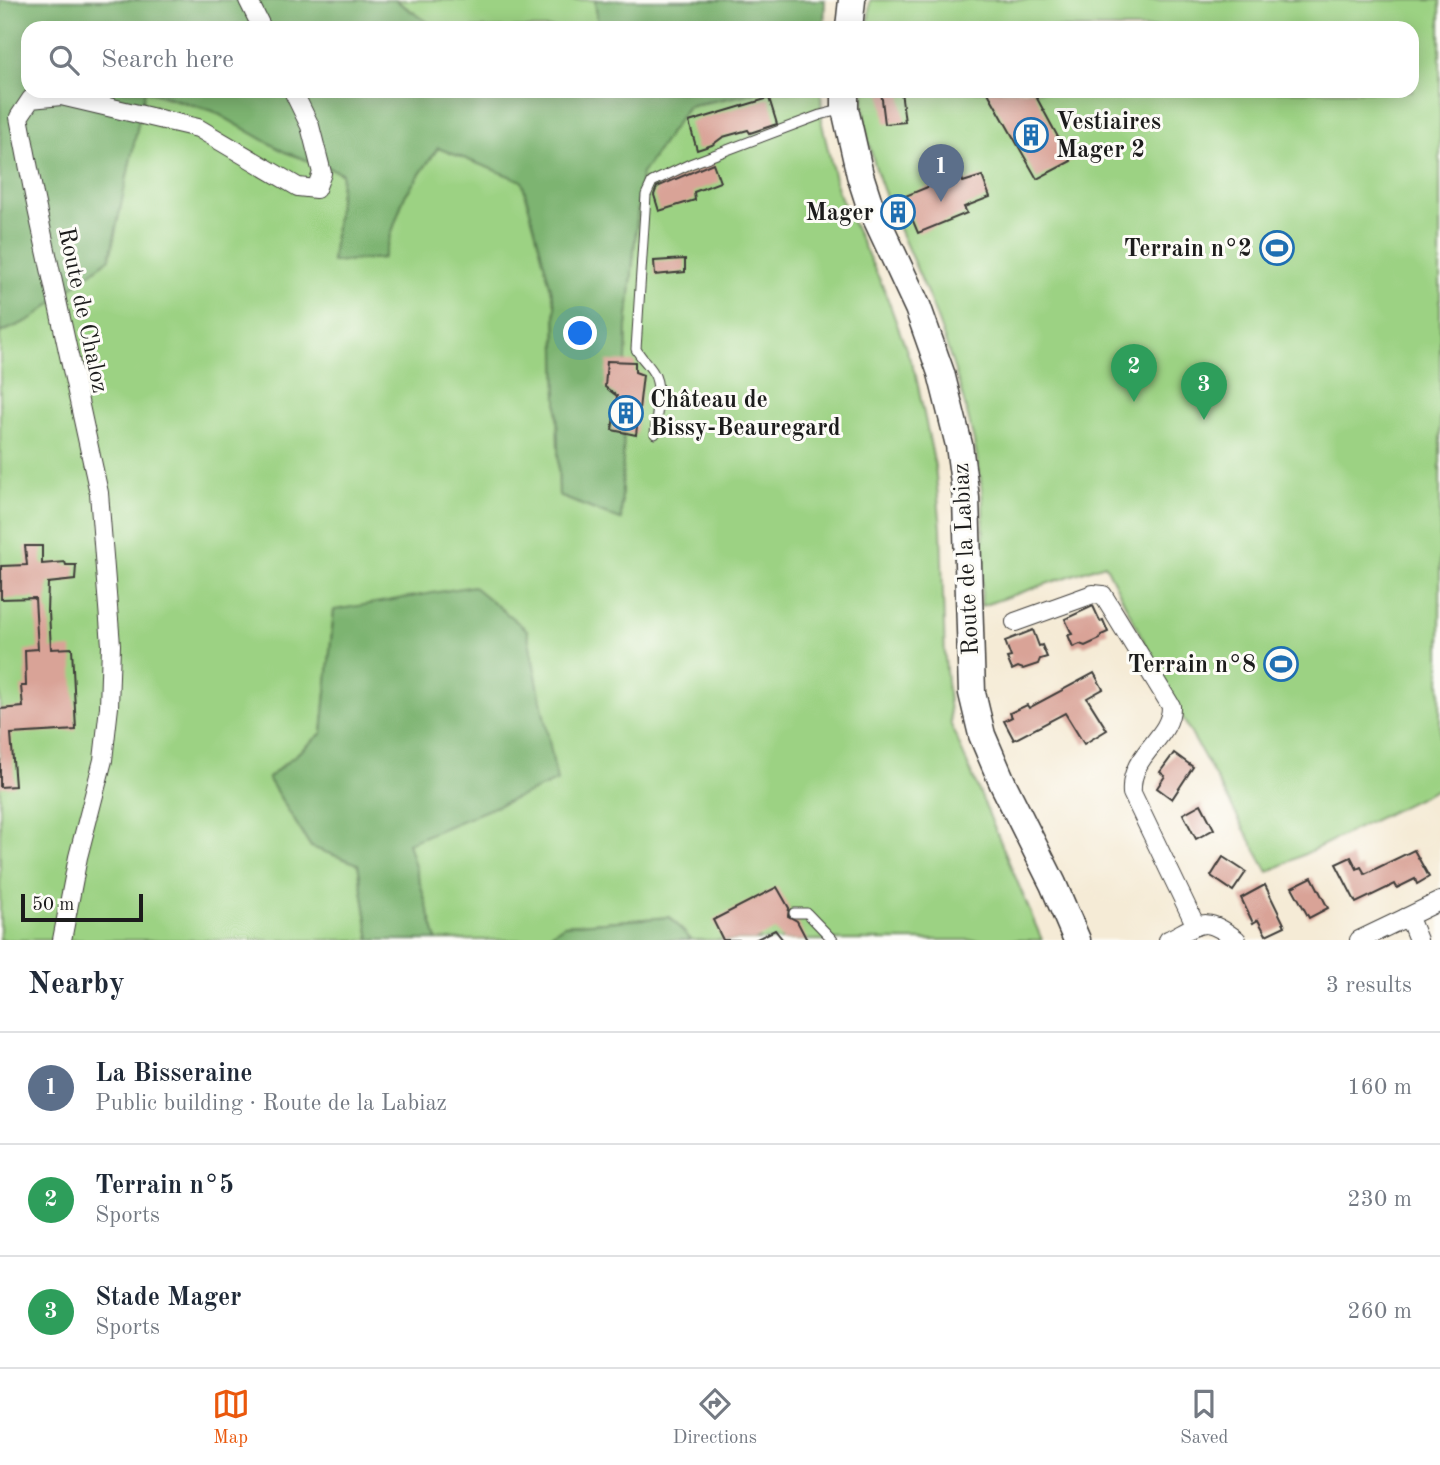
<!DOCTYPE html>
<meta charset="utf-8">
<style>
body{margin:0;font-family:"Old Standard TT",serif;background:#f2f2f3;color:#1f2937}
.scale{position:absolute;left:21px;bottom:18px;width:122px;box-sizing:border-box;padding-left:7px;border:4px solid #1c1c1c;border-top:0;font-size:19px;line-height:24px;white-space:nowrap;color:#1c1c1c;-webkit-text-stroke:5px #fdfcf7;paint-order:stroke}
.you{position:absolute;left:581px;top:334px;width:24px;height:24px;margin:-18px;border:5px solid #fff;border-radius:50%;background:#1a73e8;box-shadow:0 0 0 10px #1a73e833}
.badge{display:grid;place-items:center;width:46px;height:46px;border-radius:50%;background:#ea580c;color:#fff;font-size:23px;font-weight:700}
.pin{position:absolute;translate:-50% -58px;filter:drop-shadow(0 2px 4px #0008)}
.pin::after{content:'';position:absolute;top:37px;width:24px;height:21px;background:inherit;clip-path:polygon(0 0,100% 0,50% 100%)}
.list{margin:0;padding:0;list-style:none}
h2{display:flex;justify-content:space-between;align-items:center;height:91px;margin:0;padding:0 28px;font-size:30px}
h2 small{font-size:23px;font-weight:400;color:#747a83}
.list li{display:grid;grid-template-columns:46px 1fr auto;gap:21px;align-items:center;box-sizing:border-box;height:112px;padding:0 28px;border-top:2px solid #e0e1e3}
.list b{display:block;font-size:26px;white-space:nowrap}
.list p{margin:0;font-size:23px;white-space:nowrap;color:#747a83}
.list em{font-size:23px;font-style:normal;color:#747a83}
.icon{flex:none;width:38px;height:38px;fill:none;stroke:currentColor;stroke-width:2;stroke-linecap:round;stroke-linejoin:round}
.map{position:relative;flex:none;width:1440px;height:940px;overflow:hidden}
.search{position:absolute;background:#fff;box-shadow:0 4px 18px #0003;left:21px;right:21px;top:21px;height:77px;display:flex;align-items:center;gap:18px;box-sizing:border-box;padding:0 24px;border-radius:21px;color:#747a83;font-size:26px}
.sheet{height:427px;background:#fff}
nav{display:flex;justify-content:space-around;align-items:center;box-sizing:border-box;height:98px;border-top:2px solid #e0e1e3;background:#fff;font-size:19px;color:#747a83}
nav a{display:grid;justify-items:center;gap:4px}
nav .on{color:#ea580c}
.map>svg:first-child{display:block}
</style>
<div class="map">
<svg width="1440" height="940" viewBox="0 0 1440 940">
<rect width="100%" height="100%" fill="#fdfcf7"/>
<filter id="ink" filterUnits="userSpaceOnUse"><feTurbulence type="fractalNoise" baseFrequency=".0143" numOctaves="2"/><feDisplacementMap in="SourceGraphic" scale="14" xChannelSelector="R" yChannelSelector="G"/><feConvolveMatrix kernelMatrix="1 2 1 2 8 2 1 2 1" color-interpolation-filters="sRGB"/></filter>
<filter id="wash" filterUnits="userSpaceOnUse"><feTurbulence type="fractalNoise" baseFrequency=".00686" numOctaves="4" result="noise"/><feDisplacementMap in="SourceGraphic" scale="28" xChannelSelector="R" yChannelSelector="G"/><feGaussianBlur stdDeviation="1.57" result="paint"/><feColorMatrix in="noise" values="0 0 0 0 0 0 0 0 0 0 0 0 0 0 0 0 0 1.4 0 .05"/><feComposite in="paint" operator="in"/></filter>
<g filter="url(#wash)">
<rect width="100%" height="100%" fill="#f5ebd6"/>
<g fill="#9cd283" stroke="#5c7750" stroke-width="2">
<polygon points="396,0 595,0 598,28 436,28"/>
<path d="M870,0H1440V788L1268,872L1182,717L1105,564L981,606C983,557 987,505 977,457C968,409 952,359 935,313C911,248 859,161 864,91H1412V28H868Z"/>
<polygon points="145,91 213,111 285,152 342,173 332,262 383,258 404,197 438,148 523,181 555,304 559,496 621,520 627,327 641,175 688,106 763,91 821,91 822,124 838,192 884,289 916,376 935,466 941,528 945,659 951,725 1042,940 691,940 670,917 564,925 543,940 437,940 334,610 322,733 268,778 311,847 358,863 370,940 0,940 0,333 32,319 125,185"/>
</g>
<g fill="#7db471" stroke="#4c6846" stroke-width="2">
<polygon points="0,0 395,0 436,28 28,28 28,91 145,91 110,258 32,319 0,333"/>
<polygon points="595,0 825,0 824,28 598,28"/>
<polygon points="148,91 763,91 688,106 641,175 627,327 621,520 559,496 555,304 522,181 438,148 404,197 383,258 332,262 342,173 285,152 213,111"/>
<polygon points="473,586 527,630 557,781 408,843 437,940 370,940 358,864 311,847 268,778 322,733 334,610"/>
<polygon points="670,917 691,940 543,940 564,925"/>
</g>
<g id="blocks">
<g fill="#d9a397">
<polygon points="881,91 901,91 905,122 885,124"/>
<polygon points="987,91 1033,91 1071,161 1037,179"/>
<polygon points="769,98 777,124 750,133 748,130 723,137 712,145 697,150 689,122"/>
<polygon points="713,163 720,182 694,192 695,200 659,211 654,195 657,187"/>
<polygon points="982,176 990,197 964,207 967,213 918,233 903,197 952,177 954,181 962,178 963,182"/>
<polygon points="685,259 685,272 655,275 654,261"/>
<polygon points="607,361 635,362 635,372 643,375 636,435 612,430 617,396 605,387"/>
<polygon points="25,546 42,546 42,564 65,562 66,565 76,565 75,580 48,583 47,612 49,612 51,649 72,648 76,730 11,734 15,786 0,787 0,709 23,707 21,686 26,686 25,650 38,649 35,598 1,599 1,566 27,565"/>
<polygon points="1093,606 1100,621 1103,620 1108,632 1101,635 1100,639 1085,646 1080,644 1073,647 1068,635 1072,634 1065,619"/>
<polygon points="1033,630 1039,646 1042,645 1047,657 1040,659 1038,664 1023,669 1018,667 1012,670 1007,658 1011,657 1005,641"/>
<polygon points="1094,673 1103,689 1087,698 1107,730 1084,744 1065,713 1014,740 1004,721 1012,717 1010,713 1027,705 1029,708"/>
<polygon points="1174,753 1193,767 1172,799 1157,788 1165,776 1160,772"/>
<polygon points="1201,804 1214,829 1196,839 1183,814"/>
<polygon points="1414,850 1429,877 1417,884 1415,879 1397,888 1395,884 1356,903 1336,864 1351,857 1357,869 1361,867 1365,874"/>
<polygon points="1223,857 1246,872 1233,891 1211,876"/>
<polygon points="1312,877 1328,908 1309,918 1292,887"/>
<polygon points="1265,885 1285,926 1266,935 1258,920 1253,923 1241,898"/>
<polygon points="777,887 789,908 788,916 797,921 807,940 783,940 775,930 755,940 723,940 713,920"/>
</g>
</g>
</g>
<g filter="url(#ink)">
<use href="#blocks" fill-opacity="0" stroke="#3d3b38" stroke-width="2"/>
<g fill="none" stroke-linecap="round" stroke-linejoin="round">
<g stroke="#3d3b38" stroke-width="11">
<g id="service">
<path d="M655,434C656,417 663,387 653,372C648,364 641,358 636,349L646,195L652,182L690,164L820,115L844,109"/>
<polyline points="794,913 807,913 833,940"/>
</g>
</g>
<g stroke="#3d3b38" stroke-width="20">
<g id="minor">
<polyline points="248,0 262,28"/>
<path d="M1015,622L1093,594L1103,595L1171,706C1172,739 1129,753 1132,793L1196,926"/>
<polyline points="1405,918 1440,901"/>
<polyline points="62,940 78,857 103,760 109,707 111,645 99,493 34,195 19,117 31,99 61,96 198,128 298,187 316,189 322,173 310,126 293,91"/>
<path d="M1168,940C1202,923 1204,915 1237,940"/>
<polyline points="1359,940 1405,918 1412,925 1418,940"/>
</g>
</g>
<g stroke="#3d3b38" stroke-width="29">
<g id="secondary">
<polyline points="849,28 852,0"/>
<polyline points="845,91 845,109 860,175 869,203 918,308 941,373 959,445 966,498 972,693 982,735 1003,784 1053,884 1077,940"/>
</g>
</g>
<use href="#service" stroke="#fff" stroke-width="9"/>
<use href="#minor" stroke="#fff" stroke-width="18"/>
<use href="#secondary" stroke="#fff" stroke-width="26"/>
</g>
</g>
<defs>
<g id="building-ring" transform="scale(1.75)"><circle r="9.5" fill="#fdfcf7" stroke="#1f6fb2" stroke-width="1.5"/><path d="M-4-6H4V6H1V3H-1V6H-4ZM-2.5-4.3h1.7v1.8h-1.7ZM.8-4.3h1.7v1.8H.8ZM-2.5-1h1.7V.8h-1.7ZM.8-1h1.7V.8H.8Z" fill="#1f6fb2"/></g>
<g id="stadium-ring" transform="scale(1.75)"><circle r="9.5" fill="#fdfcf7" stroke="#1f6fb2" stroke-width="1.5"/><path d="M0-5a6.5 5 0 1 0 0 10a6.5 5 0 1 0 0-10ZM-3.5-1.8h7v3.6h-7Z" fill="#1f6fb2"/></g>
</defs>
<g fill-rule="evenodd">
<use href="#building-ring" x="1031" y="135"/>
<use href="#building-ring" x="898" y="212"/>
<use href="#stadium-ring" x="1277" y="248"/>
<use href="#building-ring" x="626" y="413"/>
<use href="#stadium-ring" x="1281" y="664"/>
</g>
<g text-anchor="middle" stroke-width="6" stroke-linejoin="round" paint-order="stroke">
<g font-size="24" font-weight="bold" fill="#1c1c1c" stroke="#fdfcf7" text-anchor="end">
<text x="1056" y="129" text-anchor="start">Vestiaires<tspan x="1056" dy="28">Mager 2</tspan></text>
<text x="874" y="220">Mager</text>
<text x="1252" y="256">Terrain n°2</text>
<text x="650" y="407" text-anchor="start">Château de<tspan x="650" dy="28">Bissy-Beauregard</tspan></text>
<text x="1256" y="672">Terrain n°8</text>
</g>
<g font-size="24" fill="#1c1c1c" stroke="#fdfcf7">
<text transform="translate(84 310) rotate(78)" y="8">Route de Chaloz</text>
<text transform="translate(965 559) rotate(-93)" y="8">Route de la Labiaz</text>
</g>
</g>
</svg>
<div class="scale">50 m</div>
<div class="you"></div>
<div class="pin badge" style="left:941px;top:202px;background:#5c6f8a">1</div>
<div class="pin badge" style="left:1134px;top:402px;background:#2e9e5b">2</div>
<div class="pin badge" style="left:1204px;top:420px;background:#2e9e5b">3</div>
<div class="search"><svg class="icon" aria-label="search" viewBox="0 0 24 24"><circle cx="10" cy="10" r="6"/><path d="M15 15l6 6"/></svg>Search here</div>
</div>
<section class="sheet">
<h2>Nearby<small>3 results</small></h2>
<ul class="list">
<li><span class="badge" style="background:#5c6f8a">1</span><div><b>La Bisseraine</b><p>Public building · Route de la Labiaz</p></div><em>160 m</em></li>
<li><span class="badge" style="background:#2e9e5b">2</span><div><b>Terrain n°5</b><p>Sports</p></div><em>230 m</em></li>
<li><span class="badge" style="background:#2e9e5b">3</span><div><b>Stade Mager</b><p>Sports</p></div><em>260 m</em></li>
</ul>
</section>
<nav>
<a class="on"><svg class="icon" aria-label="map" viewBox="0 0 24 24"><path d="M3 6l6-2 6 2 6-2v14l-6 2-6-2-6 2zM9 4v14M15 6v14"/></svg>Map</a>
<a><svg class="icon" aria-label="directions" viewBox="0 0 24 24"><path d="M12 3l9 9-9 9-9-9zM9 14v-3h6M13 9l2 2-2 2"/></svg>Directions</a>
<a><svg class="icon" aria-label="saved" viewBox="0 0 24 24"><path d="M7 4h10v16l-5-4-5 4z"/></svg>Saved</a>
</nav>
